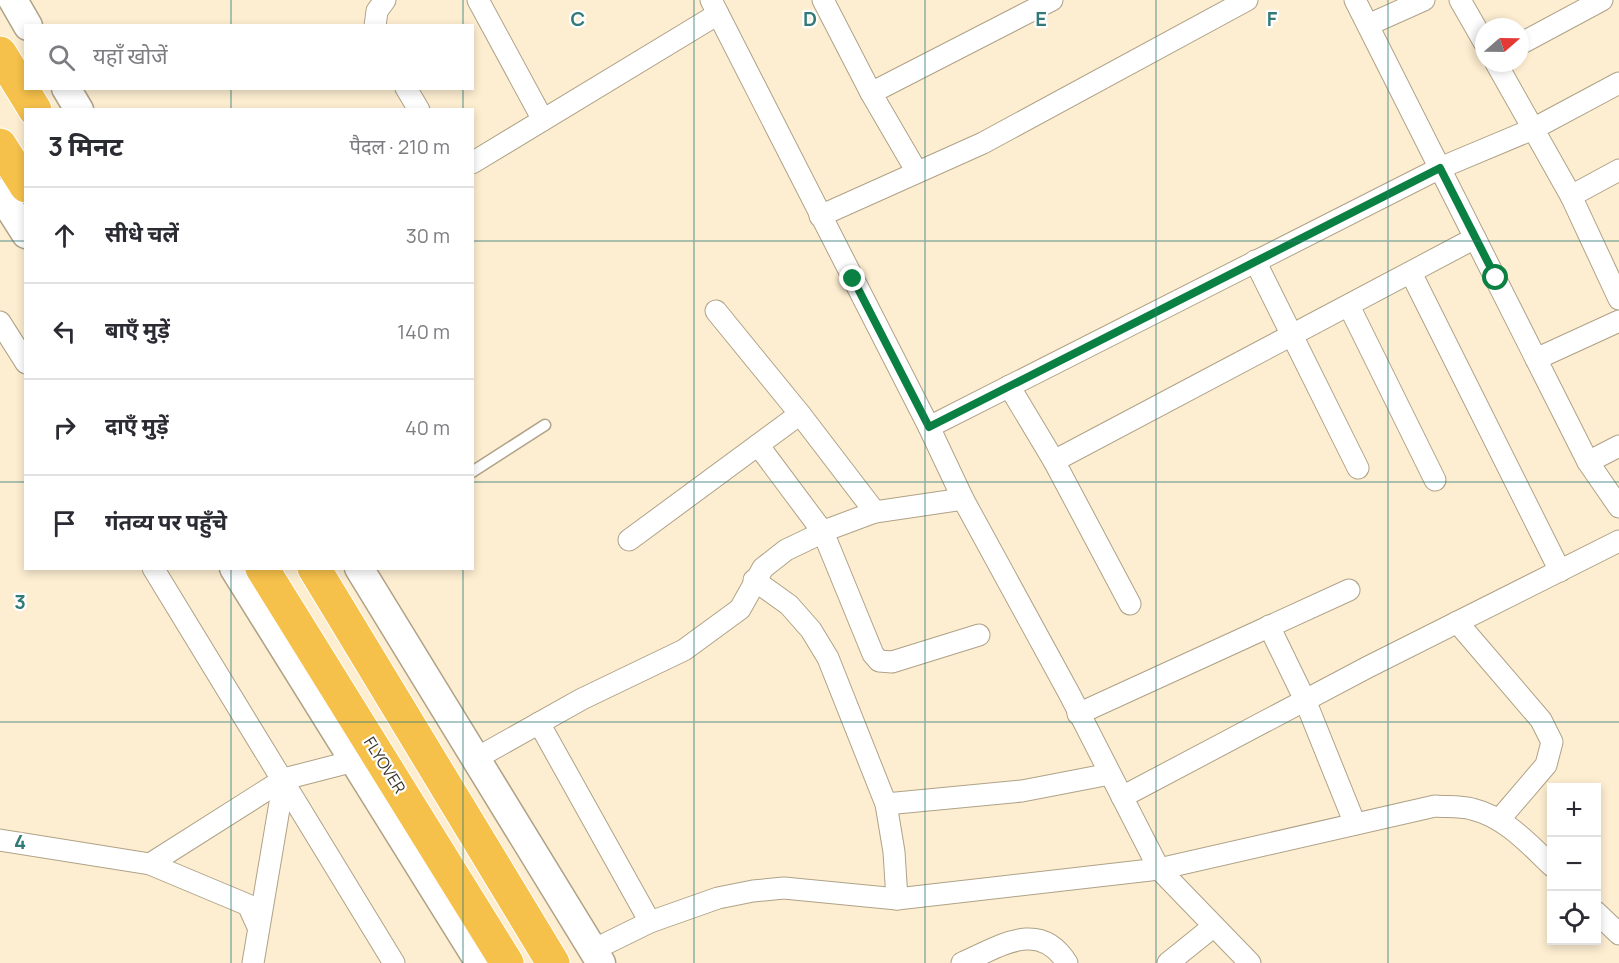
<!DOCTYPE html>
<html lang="hi">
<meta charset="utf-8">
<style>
body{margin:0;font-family:Manrope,"Noto Sans Devanagari",sans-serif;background:#f7f7f7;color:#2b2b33}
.controls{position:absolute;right:18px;bottom:18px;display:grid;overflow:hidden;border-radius:0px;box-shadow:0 3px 9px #0003}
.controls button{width:54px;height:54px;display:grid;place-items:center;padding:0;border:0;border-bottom:2px solid #e1e1e2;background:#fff;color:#2b2b33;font:30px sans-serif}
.compass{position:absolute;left:1475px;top:18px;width:54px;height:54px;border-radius:50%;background:#fff;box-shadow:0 3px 9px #0003;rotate:70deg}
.stop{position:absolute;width:18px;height:18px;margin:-14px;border:4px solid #0b8043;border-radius:50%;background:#fff}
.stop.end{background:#0b8043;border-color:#fff;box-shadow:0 2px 6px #0008}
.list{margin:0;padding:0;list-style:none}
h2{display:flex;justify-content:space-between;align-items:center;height:78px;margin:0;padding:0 24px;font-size:26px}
h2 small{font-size:20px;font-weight:400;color:#7c7c81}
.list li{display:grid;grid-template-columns:39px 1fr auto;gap:18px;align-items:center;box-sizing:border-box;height:96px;padding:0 24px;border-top:2px solid #e1e1e2}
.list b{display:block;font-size:22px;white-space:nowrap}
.list em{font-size:20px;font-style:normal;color:#7c7c81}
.icon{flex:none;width:33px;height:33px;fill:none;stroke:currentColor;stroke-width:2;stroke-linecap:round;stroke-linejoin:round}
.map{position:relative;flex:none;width:1619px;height:963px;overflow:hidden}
.search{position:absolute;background:#fff;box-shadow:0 3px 9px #0003;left:24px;top:24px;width:450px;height:66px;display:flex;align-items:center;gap:15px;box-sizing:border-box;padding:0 21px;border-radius:0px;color:#7c7c81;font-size:22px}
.panel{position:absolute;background:#fff;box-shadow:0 3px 9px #0003;left:24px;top:108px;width:450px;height:462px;border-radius:0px}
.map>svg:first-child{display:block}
</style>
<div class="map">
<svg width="1619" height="963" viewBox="0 0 1619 963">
<rect width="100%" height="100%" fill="#fdeed1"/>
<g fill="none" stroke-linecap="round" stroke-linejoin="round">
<g stroke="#afa287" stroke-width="13">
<polyline id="lane" points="472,472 545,425"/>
</g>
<g stroke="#afa287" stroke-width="23">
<g id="street">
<polyline points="478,0 543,120"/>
<polyline points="711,0 929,427 963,499 1070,695 1159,869 1250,963"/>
<polyline points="823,0 871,93 917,172"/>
<polyline points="1355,0 1588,462 1619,507"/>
<polyline points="1460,0 1484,42"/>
<polyline points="1368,25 1424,0"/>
<polyline points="375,26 377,11 385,0"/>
<polyline points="1520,44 1602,0"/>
<polyline points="1496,63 1571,196 1619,299"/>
<polyline points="406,88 419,110"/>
<polyline points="871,93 1052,0"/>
<polyline points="472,163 718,14"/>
<polyline points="1571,196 1619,170"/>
<polyline points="820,216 983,143 1247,0"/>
<polyline points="1255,261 1358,468"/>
<polyline points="1411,273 1560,571"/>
<polyline points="1349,306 1435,480"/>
<polyline points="716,311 800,414"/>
<polyline points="0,322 26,363"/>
<polyline points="1536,359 1619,321"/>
<polyline points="1009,386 1054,461 1130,604"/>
<polyline points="929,427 1440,168 1533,129 1619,83"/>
<polyline points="758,445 823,532 873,654 879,661 892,662 979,635"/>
<polyline points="1054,461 1475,238"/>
<polyline points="1588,462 1619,446"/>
<polyline points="629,540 800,414 875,512"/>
<polyline points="153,568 394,963"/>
<polyline points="754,580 789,605 811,630 828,658 886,804 894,852 897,899"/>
<polyline points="1457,622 1541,720 1552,742 1546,765 1499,820"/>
<polyline points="1269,626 1305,700 1355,824"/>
<polyline points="1078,714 1349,590"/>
<polyline points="539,723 650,922"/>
<polyline points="475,759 582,699 684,650 740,609 763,568 786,550 832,528 875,512 963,499"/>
<polyline points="1122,797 1368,667 1619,541"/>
<polyline points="886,804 1022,791 1110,774"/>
<polyline points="0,840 150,864 284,779 354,761"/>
<polyline points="150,864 248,905 258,927"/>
<polyline points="1596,912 1619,934"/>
<path d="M593,950L650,922L718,898L753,891L784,888L897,899L1159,869L1435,806C1447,807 1461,806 1472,809C1505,817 1529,844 1552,866"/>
<polyline points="253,963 284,779"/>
<path d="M962,963C999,947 1039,918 1067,963"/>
<polyline points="1168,963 1214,926"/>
</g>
</g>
<g stroke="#afa287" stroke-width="31">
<g id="secondary">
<polyline points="13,0 28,26"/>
<polyline points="66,88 79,110"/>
<polyline points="0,193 26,234"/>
<polyline points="234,568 480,963"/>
<polyline points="359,568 601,963"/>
</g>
</g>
<g stroke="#fff" stroke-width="35">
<g id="highway">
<polyline points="0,53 35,110"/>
<polyline points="0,145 26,186"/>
<polyline points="262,568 507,963"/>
<polyline points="314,568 553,963"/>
</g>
</g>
<use href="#lane" stroke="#fff" stroke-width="10"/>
<use href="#street" stroke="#fff" stroke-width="21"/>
<use href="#secondary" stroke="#fff" stroke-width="28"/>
<use href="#highway" stroke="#f6c14b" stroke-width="33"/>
</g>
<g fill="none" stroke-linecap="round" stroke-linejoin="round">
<polyline stroke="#0b8043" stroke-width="8" points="853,279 929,427 1440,168 1496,278"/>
</g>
<path fill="none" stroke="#317a77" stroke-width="1.5" stroke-opacity="0.55" d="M231,0V26M463,0V26M694,0V963M925,0V963M1156,0V963M1388,0V963M231,88V110M463,88V110M0,241H26M472,241H1619M0,482H26M472,482H1619M231,568V963M463,568V963M0,722H1619"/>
<g text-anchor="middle" stroke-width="4.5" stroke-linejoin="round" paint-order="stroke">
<g font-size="16" fill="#3c372b" stroke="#fff">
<text transform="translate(385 765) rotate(58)" y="6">FLYOVER</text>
</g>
</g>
<g font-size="20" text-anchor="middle" font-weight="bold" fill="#317a77" stroke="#fff" stroke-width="4.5" stroke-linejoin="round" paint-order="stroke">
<text x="578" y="26">C</text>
<text x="810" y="26">D</text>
<text x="1041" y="26">E</text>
<text x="1272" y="26">F</text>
<text x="20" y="609">3</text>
<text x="20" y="849">4</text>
</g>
</svg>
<div class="controls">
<button>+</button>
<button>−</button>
<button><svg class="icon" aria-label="locate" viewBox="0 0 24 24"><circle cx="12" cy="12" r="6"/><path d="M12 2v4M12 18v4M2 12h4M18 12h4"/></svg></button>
</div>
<svg class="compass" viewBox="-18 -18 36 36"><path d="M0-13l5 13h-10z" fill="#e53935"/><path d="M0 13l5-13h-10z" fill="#7c7c81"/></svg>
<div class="stop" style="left:1496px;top:278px"></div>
<div class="stop end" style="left:853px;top:279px"></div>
<div class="search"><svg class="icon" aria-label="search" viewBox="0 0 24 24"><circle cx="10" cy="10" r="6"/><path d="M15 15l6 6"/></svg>यहाँ खोजें</div>
<section class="panel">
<h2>3 मिनट<small>पैदल · 210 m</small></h2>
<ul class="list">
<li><svg class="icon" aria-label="ahead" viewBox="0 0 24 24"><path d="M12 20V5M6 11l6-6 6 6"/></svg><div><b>सीधे चलें</b></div><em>30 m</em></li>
<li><svg class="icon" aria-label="left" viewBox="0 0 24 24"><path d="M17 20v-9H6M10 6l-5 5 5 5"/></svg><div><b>बाएँ मुड़ें</b></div><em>140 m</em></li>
<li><svg class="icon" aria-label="right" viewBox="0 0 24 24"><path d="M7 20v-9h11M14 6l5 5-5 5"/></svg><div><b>दाएँ मुड़ें</b></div><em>40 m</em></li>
<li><svg class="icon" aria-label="arrive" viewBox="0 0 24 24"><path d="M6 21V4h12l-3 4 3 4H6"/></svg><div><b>गंतव्य पर पहुँचे</b></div></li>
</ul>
</section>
</div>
